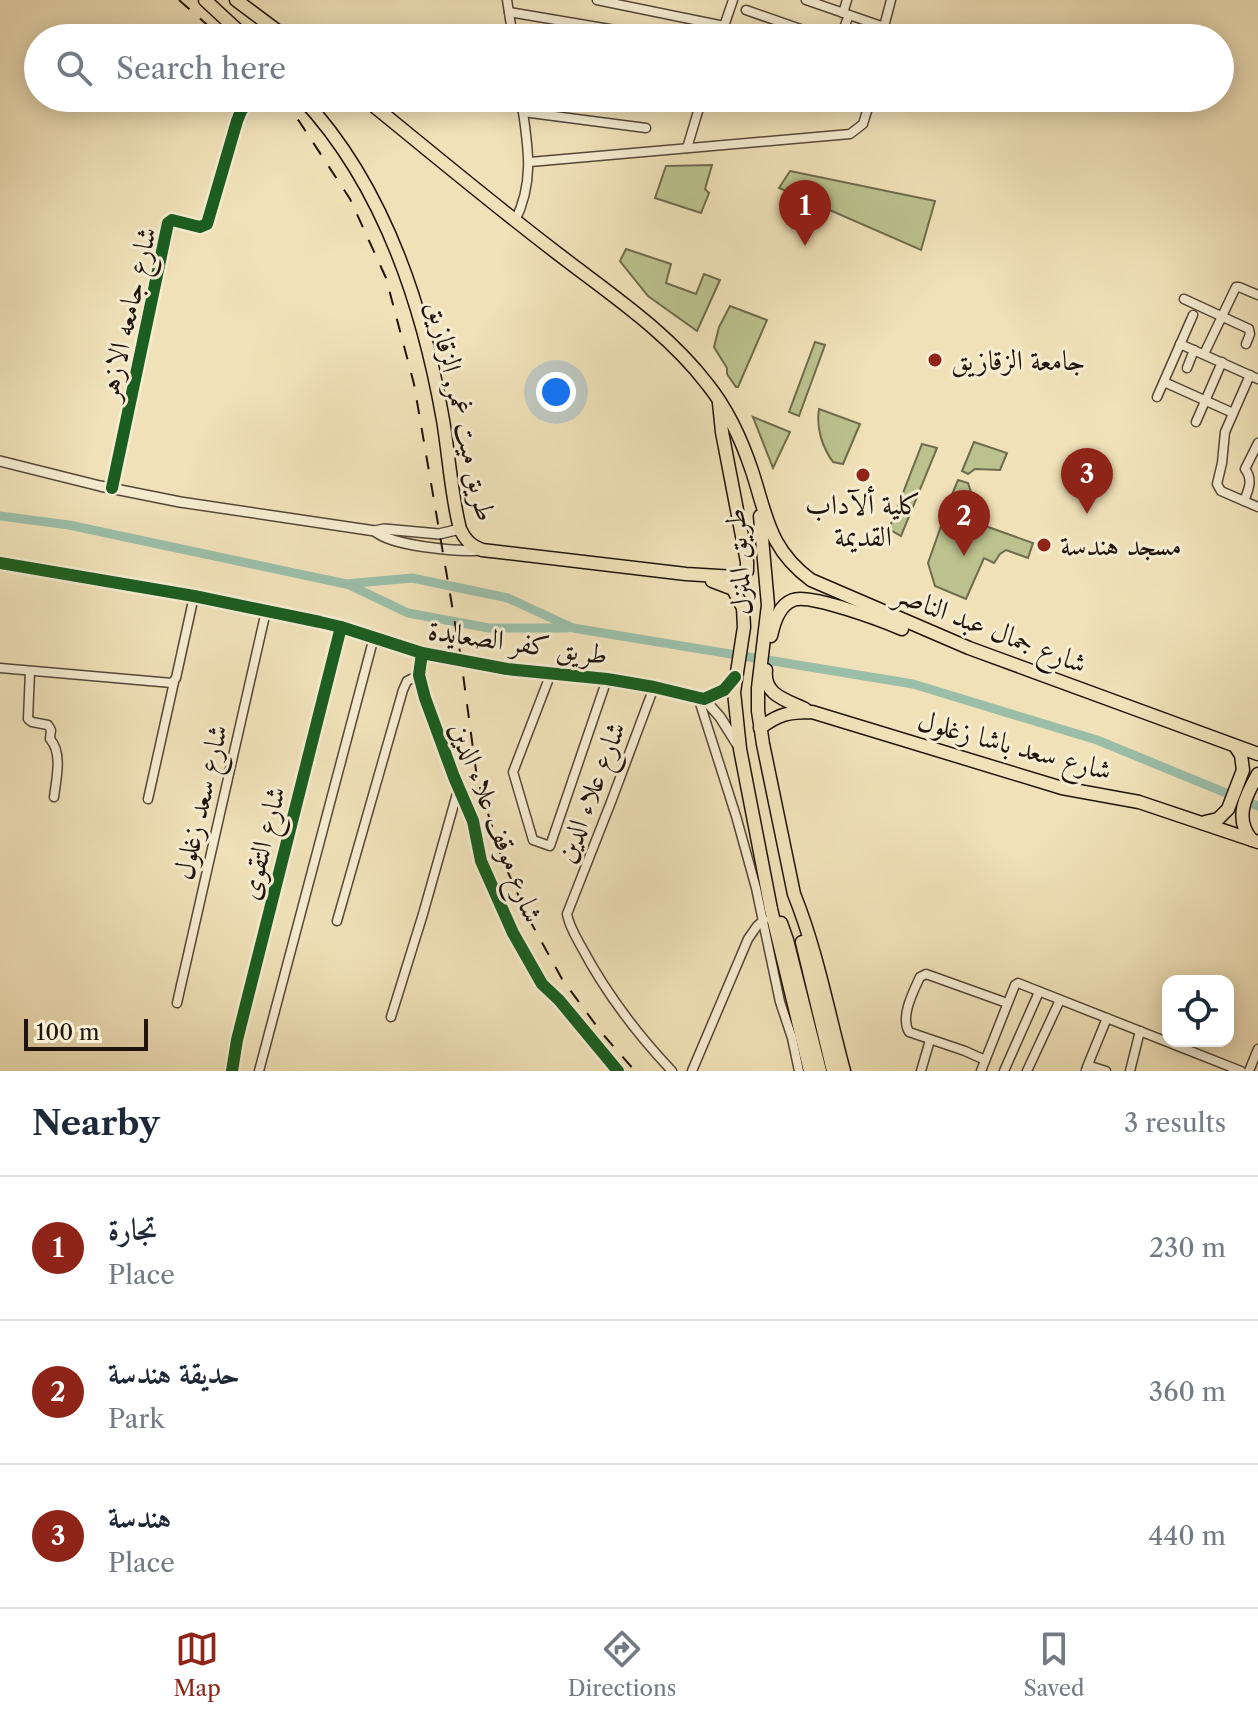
<!DOCTYPE html>
<meta charset="utf-8">
<style>
body{margin:0;font-family:"Libre Caslon Text",Amiri,serif;background:#f6f6f7;color:#1f2937}
.controls{position:absolute;right:24px;bottom:24px;display:grid;overflow:hidden;border-radius:16px;box-shadow:0 4px 20px #0003}
.controls button{width:72px;height:72px;display:grid;place-items:center;padding:0;border:0;border-bottom:2px solid #e0e1e3;background:#fff;color:#1f2937;font:40px sans-serif}
.scale{position:absolute;left:24px;bottom:20px;width:124px;box-sizing:border-box;padding-left:8px;border:4px solid #20140d;border-top:0;font-size:22px;line-height:28px;white-space:nowrap;color:#20140d;-webkit-text-stroke:6px #f5ecd1;paint-order:stroke}
.you{position:absolute;left:556px;top:392px;width:28px;height:28px;margin:-20px;border:6px solid #fff;border-radius:50%;background:#1a73e8;box-shadow:0 0 0 12px #1a73e833}
.badge{display:grid;place-items:center;width:52px;height:52px;border-radius:50%;background:#8f2418;color:#fff;font-size:26px;font-weight:700}
.pin{position:absolute;translate:-50% -66px;filter:drop-shadow(0 2px 4px #0008)}
.pin::after{content:'';position:absolute;top:42px;width:28px;height:24px;background:inherit;clip-path:polygon(0 0,100% 0,50% 100%)}
.list{margin:0;padding:0;list-style:none}
h2{display:flex;justify-content:space-between;align-items:center;height:104px;margin:0;padding:0 32px;font-size:34px}
h2 small{font-size:26px;font-weight:400;color:#747a83}
.list li{display:grid;grid-template-columns:52px 1fr auto;gap:24px;align-items:center;box-sizing:border-box;height:144px;padding:0 32px;border-top:2px solid #e0e1e3}
.list b{display:block;font-size:30px;white-space:nowrap}
.list p{margin:0;font-size:26px;white-space:nowrap;color:#747a83}
.list em{font-size:26px;font-style:normal;color:#747a83}
.icon{flex:none;width:44px;height:44px;fill:none;stroke:currentColor;stroke-width:2;stroke-linecap:round;stroke-linejoin:round}
.map{position:relative;flex:none;width:1258px;height:1071px;overflow:hidden}
.search{position:absolute;background:#fff;box-shadow:0 4px 20px #0003;left:24px;right:24px;top:24px;height:88px;display:flex;align-items:center;gap:20px;box-sizing:border-box;padding:0 28px;border-radius:44px;color:#747a83;font-size:30px}
.sheet{height:536px;background:#fff}
nav{display:flex;justify-content:space-around;align-items:center;box-sizing:border-box;height:112px;border-top:2px solid #e0e1e3;background:#fff;font-size:22px;color:#747a83}
nav a{display:grid;justify-items:center;gap:4px}
nav .on{color:#8f2418}
.map>svg:first-child{display:block}
</style>
<div class="map">
<svg width="1258" height="1071" viewBox="0 0 1258 1071">
<rect width="100%" height="100%" fill="#f0e1b8"/>
<filter id="stains"><feTurbulence type="fractalNoise" baseFrequency=".0025" numOctaves="4"/><feColorMatrix values="0 0 0 0 .2 0 0 0 0 .09 0 0 0 0 .02 0 0 0 .5 -.17"/></filter>
<radialGradient id="worn" r=".72"><stop offset=".6" stop-color="#630" stop-opacity="0"/><stop offset="1" stop-color="#630" stop-opacity=".3"/></radialGradient>
<g fill="#bbc28e" stroke="#6e6b4e" stroke-width="2">
<polygon points="712,165 705,189 709,193 701,213 655,198 666,166"/>
<polygon points="790,171 935,201 921,250 779,188"/>
<polygon points="626,249 671,264 666,283 696,294 704,274 720,280 697,331 648,296 620,261"/>
<polygon points="730,306 767,320 738,387 736,387 727,374 727,368 714,347 719,327"/>
<polygon points="815,342 825,345 799,416 789,412"/>
<path d="M819,409L860,424L843,464L833,462C822,447 816,427 819,409Z"/>
<polygon points="753,417 790,432 773,468"/>
<polygon points="974,442 1007,453 1000,470 975,469 968,474 962,471"/>
<polygon points="922,444 937,448 901,536 889,529"/>
<polygon points="958,480 968,483 971,492 985,503 982,514 949,502"/>
<polygon points="946,512 1033,543 1028,558 1006,550 1000,554 994,563 984,558 966,599 935,586 928,563"/>
</g>
<g fill="none" stroke-linecap="round" stroke-linejoin="round">
<g stroke="#9bbea9" stroke-width="9">
<polyline points="0,516 69,525 346,584 412,578 508,598 573,628 913,684 1097,740 1258,806"/>
<polyline points="349,585 408,613 489,628 567,628"/>
</g>
<g stroke="#544738" stroke-width="11">
<g id="minor">
<polyline points="507,0 513,38"/>
<polyline points="597,0 724,26"/>
<polyline points="806,0 884,27"/>
<polyline points="746,10 826,38"/>
<polyline points="509,12 639,34"/>
<polyline points="843,13 847,0"/>
<polyline points="720,38 733,0"/>
<polyline points="840,38 849,15"/>
<polyline points="881,38 891,0"/>
<polyline points="645,98 652,99"/>
<polyline points="844,98 870,105"/>
<polyline points="523,112 646,128"/>
<polyline points="687,148 702,98"/>
<polyline points="530,162 850,134 863,124 871,98"/>
<path d="M515,221C536,179 527,142 521,98"/>
<polyline points="1184,299 1249,329 1250,334 1246,344"/>
<polyline points="1180,344 1258,379"/>
<polyline points="1204,354 1236,287 1239,287 1258,295"/>
<polyline points="1187,368 1194,350"/>
<polyline points="1250,375 1225,432 1222,463 1217,484 1221,491 1258,507"/>
<polyline points="1164,382 1233,413"/>
<polyline points="1157,397 1193,315"/>
<polyline points="1196,422 1222,362"/>
<polyline points="112,488 168,223 172,220 200,227 207,224 237,121 241,111 250,98"/>
<path d="M1244,501C1249,489 1253,479 1245,469L1258,443"/>
<polyline points="422,653 419,675 425,698 454,777 473,821 481,861 513,933 542,984 559,1000 618,1071"/>
<polyline points="0,668 172,683 176,678 194,596"/>
<path d="M30,671L28,719L32,722L48,725L51,730L50,739C63,753 56,780 54,797"/>
<polyline points="551,673 513,772 533,840 550,846 607,679"/>
<path d="M654,687L611,802L567,914C569,926 576,937 582,948C606,993 637,1034 672,1071"/>
<polyline points="698,697 736,816 756,888 780,1002 792,1038 799,1071"/>
<polyline points="148,799 174,682"/>
<polyline points="337,921 403,690 407,681 419,675"/>
<polyline points="177,1003 266,611"/>
<polyline points="391,1017 423,914 458,790"/>
<path d="M985,1060L965,1051L909,1032C900,1017 913,992 920,977L926,974L1007,1003"/>
<polyline points="1087,1067 1107,1018"/>
<polyline points="1086,1070 1090,1066 1106,1071"/>
<polyline points="232,1071 237,1040 341,627"/>
<polyline points="259,1071 374,637"/>
<polyline points="692,1071 748,939 757,926 764,920"/>
<polyline points="921,1071 930,1040"/>
<polyline points="981,1071 1015,985 1018,983 1241,1071"/>
<polyline points="1004,1071 1039,992"/>
<polyline points="1027,1071 1060,1000"/>
<polyline points="1130,1071 1140,1031"/>
<polyline points="1249,1071 1258,1049"/>
</g>
</g>
<g stroke="#544738" stroke-width="12">
<g id="tertiary">
<polyline points="0,461 100,486 180,502 375,531 384,529 439,534 460,529"/>
<path d="M375,531C391,546 458,552 480,550"/>
<polyline points="0,563 194,596 320,622 341,627 422,653 485,665 607,679 654,687 704,699 724,690 735,678"/>
<polyline points="704,699 720,717 737,744"/>
</g>
</g>
<g stroke="#20140d" stroke-width="15">
<g id="trunk">
<polyline points="205,0 246,38"/>
<polyline points="236,0 287,38"/>
<path d="M302,98C383,184 423,306 443,420C449,456 451,494 460,529C465,540 471,546 482,550L686,574L735,577H739L747,571V562L722,432L719,403"/>
<path d="M364,98C427,149 489,201 553,250C607,292 666,330 708,385C728,410 742,441 752,471C767,517 769,549 811,580L969,648L1258,754"/>
<path d="M760,516L768,605L758,688V711L763,744L794,894C817,951 828,1012 844,1071"/>
<polyline points="712,581 733,589 743,608 744,627 734,692 740,749 771,909 810,1071"/>
<path d="M771,636C774,622 779,605 793,600C809,593 883,621 902,629"/>
<path d="M766,670C763,695 786,700 805,709"/>
<path d="M760,728C779,714 788,712 812,712L1062,788L1139,802L1258,842"/>
<polyline points="1205,822 1218,819 1228,809 1243,770 1241,755 1235,746"/>
<path d="M1252,840C1233,819 1246,795 1258,774"/>
<polyline points="781,923 787,940 820,1071"/>
<polyline points="802,942 833,1071"/>
</g>
</g>
<use href="#minor" stroke="#f5ecd1" stroke-width="8"/>
<use href="#tertiary" stroke="#f5ecd1" stroke-width="9"/>
<use href="#trunk" stroke="#f0e1b8" stroke-width="12"/>
<g stroke="#20140d" stroke-width="2" stroke-dasharray="14 14" stroke-linecap="butt">
<polyline points="179,0 222,38"/>
<polyline points="280,98 299,121 350,199 386,278 414,384 460,652 477,778 502,859 529,919 562,979 601,1032 635,1071"/>
</g>
<g stroke="#f5ecd1" stroke-width="17">
<g id="cycleway">
<polyline points="112,488 168,223 172,220 200,227 207,224 237,121 241,111 250,98"/>
<polyline points="0,563 194,596 320,622 341,627 422,653 507,669 607,679 654,687 704,699 724,690 735,677"/>
<polyline points="422,653 419,675 425,698 454,777 473,821 481,861 513,933 542,984 559,1000 618,1071"/>
<polyline points="232,1071 237,1040 341,627"/>
</g>
</g>
<use href="#cycleway" stroke="#1b5e20" stroke-width="12"/>
</g>
<g fill="#8f2418" stroke="#f5ecd1" stroke-width="3">
<circle cx="935" cy="360" r="8"/>
<circle cx="863" cy="475" r="8"/>
<circle cx="1044" cy="545" r="8"/>
</g>
<g text-anchor="middle" stroke-width="6" stroke-linejoin="round" paint-order="stroke">
<g font-size="28" fill="#20140d" stroke="#f5ecd1">
<text transform="translate(127 313) rotate(-77)" y="10">شارع جامعه الازهر</text>
<text transform="translate(462 411) rotate(77)" y="10">طريق ميت غمر, الزقازيق</text>
<text transform="translate(738 562) rotate(-94)" y="10">طريق المنزل</text>
<text transform="translate(991 628) rotate(21)" y="10">شارع جمال عبد الناصر</text>
<text transform="translate(518 642) rotate(8)" y="10">طريق كفر الصعايدة</text>
<text transform="translate(1015 745) rotate(15)" y="10">شارع سعد باشا زغلول</text>
<text transform="translate(590 792) rotate(-69)" y="10">شارع علاء الدين</text>
<text transform="translate(200 802) rotate(-77)" y="10">شارع سعد زغلول</text>
<text transform="translate(497 822) rotate(69)" y="10">شارع موقف علاء الدين</text>
<text transform="translate(262 843) rotate(-76)" y="10">شارع التقوى</text>
</g>
<g font-size="28" fill="#20140d" stroke="#f5ecd1" text-anchor="start">
<text x="951" y="370">جامعة الزقازيق</text>
<text x="863" y="514" text-anchor="middle">كلية ألآداب<tspan x="863" dy="32">القديمة</tspan></text>
<text x="1060" y="555">مسجد هندسة</text>
</g>
</g>
<rect width="100%" height="100%" filter="url(#stains)"/>
<rect width="100%" height="100%" fill="url(#worn)"/>
</svg>
<div class="controls">
<button><svg class="icon" aria-label="locate" viewBox="0 0 24 24"><circle cx="12" cy="12" r="6"/><path d="M12 2v4M12 18v4M2 12h4M18 12h4"/></svg></button>
</div>
<div class="scale">100 m</div>
<div class="you"></div>
<div class="pin badge" style="left:805px;top:246px">1</div>
<div class="pin badge" style="left:964px;top:556px">2</div>
<div class="pin badge" style="left:1087px;top:514px">3</div>
<div class="search"><svg class="icon" aria-label="search" viewBox="0 0 24 24"><circle cx="10" cy="10" r="6"/><path d="M15 15l6 6"/></svg>Search here</div>
</div>
<section class="sheet">
<h2>Nearby<small>3 results</small></h2>
<ul class="list">
<li><span class="badge">1</span><div><b>تجارة</b><p>Place</p></div><em>230 m</em></li>
<li><span class="badge">2</span><div><b>حديقة هندسة</b><p>Park</p></div><em>360 m</em></li>
<li><span class="badge">3</span><div><b>هندسة</b><p>Place</p></div><em>440 m</em></li>
</ul>
</section>
<nav>
<a class="on"><svg class="icon" aria-label="map" viewBox="0 0 24 24"><path d="M3 6l6-2 6 2 6-2v14l-6 2-6-2-6 2zM9 4v14M15 6v14"/></svg>Map</a>
<a><svg class="icon" aria-label="directions" viewBox="0 0 24 24"><path d="M12 3l9 9-9 9-9-9zM9 14v-3h6M13 9l2 2-2 2"/></svg>Directions</a>
<a><svg class="icon" aria-label="saved" viewBox="0 0 24 24"><path d="M7 4h10v16l-5-4-5 4z"/></svg>Saved</a>
</nav>
